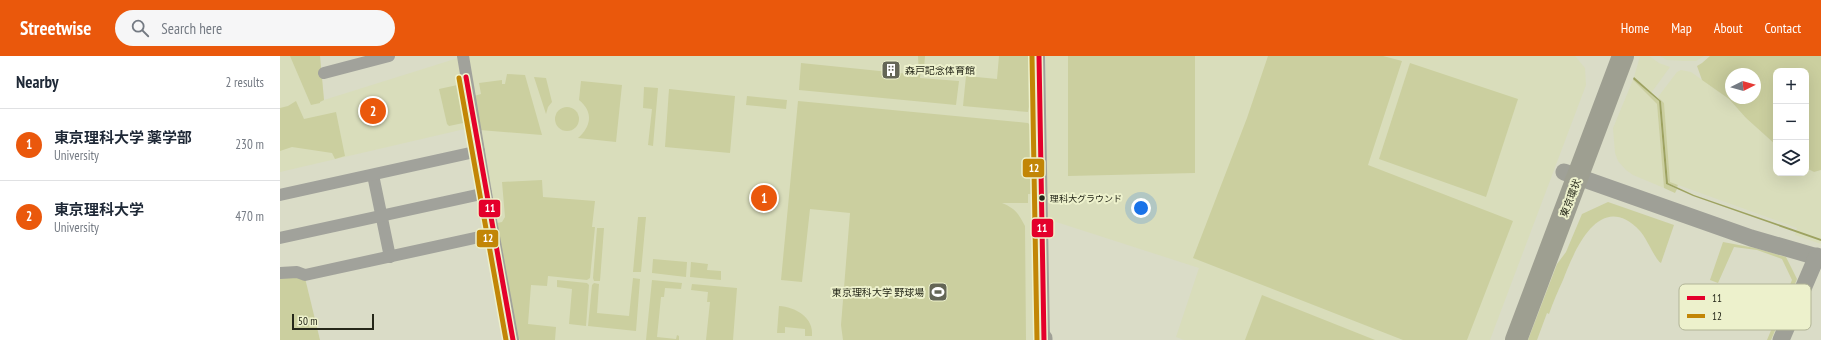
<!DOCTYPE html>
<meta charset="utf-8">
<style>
body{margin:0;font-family:"PT Sans Narrow","Noto Sans JP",sans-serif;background:#f6f6f7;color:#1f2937}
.controls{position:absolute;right:12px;top:12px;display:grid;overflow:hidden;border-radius:8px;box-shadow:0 4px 16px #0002}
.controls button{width:36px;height:36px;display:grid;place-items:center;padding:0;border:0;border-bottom:1px solid #e0e1e3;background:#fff;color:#1f2937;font:20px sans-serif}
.compass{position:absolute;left:1445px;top:12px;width:36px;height:36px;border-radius:50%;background:#fff;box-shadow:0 4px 16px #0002;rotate:85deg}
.scale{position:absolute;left:12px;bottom:10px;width:82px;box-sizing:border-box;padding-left:4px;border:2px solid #252719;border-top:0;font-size:11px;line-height:14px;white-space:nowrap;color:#252719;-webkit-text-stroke:3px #edf1cc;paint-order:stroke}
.you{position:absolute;left:861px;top:152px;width:14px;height:14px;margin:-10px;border:3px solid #fff;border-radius:50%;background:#1a73e8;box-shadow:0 0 0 6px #1a73e833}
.badge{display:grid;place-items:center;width:26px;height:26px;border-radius:50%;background:#ea580c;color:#fff;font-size:13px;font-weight:700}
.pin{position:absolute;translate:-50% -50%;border:2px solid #fff;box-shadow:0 1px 4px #0006}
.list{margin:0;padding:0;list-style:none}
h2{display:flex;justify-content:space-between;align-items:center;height:52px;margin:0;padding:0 16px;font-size:17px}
h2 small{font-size:13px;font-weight:400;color:#747a83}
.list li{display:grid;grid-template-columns:26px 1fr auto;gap:12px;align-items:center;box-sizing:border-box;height:72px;padding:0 16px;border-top:1px solid #e0e1e3}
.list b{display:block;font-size:15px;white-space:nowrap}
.list p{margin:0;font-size:13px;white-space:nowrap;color:#747a83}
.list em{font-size:13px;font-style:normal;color:#747a83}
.icon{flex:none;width:22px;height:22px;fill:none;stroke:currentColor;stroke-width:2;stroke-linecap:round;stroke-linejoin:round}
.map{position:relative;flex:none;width:1541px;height:284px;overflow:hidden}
header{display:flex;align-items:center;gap:24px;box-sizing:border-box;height:56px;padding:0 20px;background:#ea580c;color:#fff}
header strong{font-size:19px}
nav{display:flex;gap:22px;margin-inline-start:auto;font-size:14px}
.search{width:280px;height:36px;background:#f6f6f7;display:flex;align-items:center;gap:10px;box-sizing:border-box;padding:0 14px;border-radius:22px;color:#747a83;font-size:15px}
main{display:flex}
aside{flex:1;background:#fff}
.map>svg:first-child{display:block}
</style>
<header>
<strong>Streetwise</strong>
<div class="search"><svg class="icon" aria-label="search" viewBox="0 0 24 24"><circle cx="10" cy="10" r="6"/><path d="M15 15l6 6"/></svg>Search here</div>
<nav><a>Home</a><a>Map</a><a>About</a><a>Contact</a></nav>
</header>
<main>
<aside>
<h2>Nearby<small>2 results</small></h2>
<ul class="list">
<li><span class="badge">1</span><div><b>東京理科大学 薬学部</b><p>University</p></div><em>230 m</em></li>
<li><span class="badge">2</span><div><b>東京理科大学</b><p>University</p></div><em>470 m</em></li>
</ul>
</aside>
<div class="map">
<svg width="1541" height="284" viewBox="0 0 1541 284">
<rect width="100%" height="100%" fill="#dadcc7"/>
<g fill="#d9ddbb">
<polygon points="0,0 40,0 44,44 178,2 189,72 0,116"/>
<polygon points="188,0 754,0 758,284 240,284 223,199"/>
<polygon points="766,0 1295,0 1305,12 1306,29 1210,284 904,284 896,281 919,212 767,163"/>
<polygon points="1360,0 1369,0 1379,7 1390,11 1371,37 1354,21"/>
<polygon points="1380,0 1424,0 1416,5 1404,5 1387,4"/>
<polygon points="1401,14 1411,16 1449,43 1466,62 1496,89 1496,117 1526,117 1526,112 1534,116 1541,114 1541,188 1515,179 1517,172 1390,126 1384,47 1378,41 1397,16"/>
<polygon points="1353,24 1377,48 1384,132 1353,119 1346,114 1338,105 1335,97 1333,72"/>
</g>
<g fill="#cbcf9f" fill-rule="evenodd">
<polygon points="10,0 40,0 44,44 40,46 40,47 31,49"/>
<polygon points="638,0 645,0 644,13 641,12 640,22 679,25 676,49 519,34 521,7 639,19"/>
<polygon points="719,0 754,0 754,45 750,45 748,56 683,50 686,20 717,23"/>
<polygon points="788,0 915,0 915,117 788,120"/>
<polygon points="988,0 1103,0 1122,5 1088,109 1233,165 1187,284 1123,284 913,202 967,62"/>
<path d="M1430,0H1541V114L1534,116L1526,112V15H1496V89L1466,62L1449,43L1422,24L1417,10L1422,7ZM1451,18H1475V42H1451Z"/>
<polygon points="1130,7 1238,43 1206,141 1099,103"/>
<polygon points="227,18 245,19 262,79 200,74 194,40 201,38 199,27 222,24 222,28 225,28"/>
<polygon points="254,21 266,22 272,46 268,51 266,58"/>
<polygon points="1353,23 1379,45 1386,128 1397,133 1395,137 1384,132 1377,48 1353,24"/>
<path d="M301,25L342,29L336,86L298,82C311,71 314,56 299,44Z"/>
<polygon points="182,28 188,66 169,70 167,68 159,33"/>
<polygon points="364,31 378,32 373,90 368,89 372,53 363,52"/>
<polygon points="389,33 455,40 450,97 385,91"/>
<polygon points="467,40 507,44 506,53 466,49"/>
<polygon points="1378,41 1384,47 1390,126 1398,129 1397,131 1388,127 1381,45"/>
<polygon points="16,45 24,63 56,56 65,100 55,103 52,97 12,91 0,95 0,52 8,50"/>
<path d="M518,45L748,67L754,73L755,138H748V147H722C736,153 738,157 745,170L746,284H563L561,269L570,157L530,153L522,226L501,224Z"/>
<circle cx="287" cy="63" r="12"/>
<polygon points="262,124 263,141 315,145 312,171 315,171 310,222 307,224 268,220 267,230 251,229 248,268 276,271 275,284 240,284 238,282 217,167 222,166 225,161 222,126"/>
<path d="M1328,146L1394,169L1381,207C1376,205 1366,181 1360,175C1320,133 1295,193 1283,224C1278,235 1273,246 1269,258L1267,257L1257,284H1248L1277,208L1286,196L1302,158Z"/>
<polygon points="358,161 366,161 361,216 353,216"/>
<polygon points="317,172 324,172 320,225 314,225 313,222"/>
<polygon points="1443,186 1475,192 1506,201 1517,223 1491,284 1487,284 1512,224 1502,203 1477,194 1454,191 1438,227 1430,224"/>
<polygon points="373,203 407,206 406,221 372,217"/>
<polygon points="411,206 428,208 427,214 441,215 441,224 410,221"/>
<polygon points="0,219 25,222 40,284 0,284"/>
<polygon points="353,222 360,223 356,275 308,270 312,229 314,227 319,228 317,257 349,260"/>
<polygon points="277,224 307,227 309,229 306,270 289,268 292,233 277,231"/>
<polygon points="372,224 402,227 401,233 385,232 384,241 381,241 377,281 396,283 397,279 399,280 399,284 366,284"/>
<polygon points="412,228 457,232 453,284 426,284 430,246 427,246 428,236 411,234"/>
<polygon points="982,239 1095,284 965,284"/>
<path d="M499,250C515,251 534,261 532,280H525V273L505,271V277H497Z"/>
</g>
<polygon fill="#9da260" points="1354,21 1381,45 1388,127 1414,139 1541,183 1541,185 1413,140 1386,128 1379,45 1353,23"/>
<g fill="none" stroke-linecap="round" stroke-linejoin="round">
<g stroke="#a1a29b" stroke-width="12">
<polyline points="183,0 206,137 233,284"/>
<polyline points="759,0 764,282"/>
<polyline points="44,17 109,0"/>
<polyline points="93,119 110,201"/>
<polyline points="0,139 199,95"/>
<polyline points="0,182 206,137"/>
<polyline points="0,217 17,216 25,219 213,178"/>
</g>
<g stroke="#9fa097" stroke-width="17">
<polyline points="1284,116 1471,182 1541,202"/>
<polyline points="764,282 764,284"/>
<polyline points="1501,284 1537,200"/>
</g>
<polyline stroke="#9e9f91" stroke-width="22" points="1236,284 1343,0"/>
<g stroke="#edf1cc" stroke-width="8">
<g id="bus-1">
<polyline points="759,0 764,284"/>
<polyline points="186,21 233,284"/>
</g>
</g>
<g stroke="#edf1cc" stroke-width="8">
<g id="bus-2">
<polyline points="752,0 757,284"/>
<polyline points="179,22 226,284"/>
</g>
</g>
<use href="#bus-1" stroke="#e4002b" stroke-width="5"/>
<use href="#bus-2" stroke="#c28606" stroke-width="5"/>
</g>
<defs>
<g id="building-square" transform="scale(1)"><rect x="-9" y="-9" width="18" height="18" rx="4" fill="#646656" stroke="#edf1cc"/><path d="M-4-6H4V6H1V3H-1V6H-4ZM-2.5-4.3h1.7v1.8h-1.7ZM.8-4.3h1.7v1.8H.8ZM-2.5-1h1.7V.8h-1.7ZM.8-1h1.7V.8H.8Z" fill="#fff"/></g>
<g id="stadium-square" transform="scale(1)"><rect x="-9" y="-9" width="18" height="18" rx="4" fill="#646656" stroke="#edf1cc"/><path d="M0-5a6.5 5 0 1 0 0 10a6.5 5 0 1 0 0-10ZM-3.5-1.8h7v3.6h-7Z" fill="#fff"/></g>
</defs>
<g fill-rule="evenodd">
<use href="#building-square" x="611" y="14"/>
<use href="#stadium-square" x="658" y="236"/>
</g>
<circle fill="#252719" stroke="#edf1cc" stroke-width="1.5" cx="762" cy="142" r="3.5"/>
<g text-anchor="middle" stroke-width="4" stroke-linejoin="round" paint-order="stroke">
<g font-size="9" fill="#252719" stroke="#edf1cc" text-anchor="start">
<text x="770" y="146">理科大グラウンド</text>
</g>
<g font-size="10" fill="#252719" stroke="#edf1cc" text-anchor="start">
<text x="625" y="18">森戸記念体育館</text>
<text x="644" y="240" text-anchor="end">東京理科大学 野球場</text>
</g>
<g font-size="10" fill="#252719" stroke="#edf1cc">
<text transform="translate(1290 142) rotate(-69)" y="4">東京環状</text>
</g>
</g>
<rect x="1399" y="228" width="132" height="46" rx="6" fill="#edf1cc" stroke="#b1b496" stroke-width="1"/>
<rect x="1407" y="240" width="18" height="4" fill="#e4002b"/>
<rect x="1407" y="258" width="18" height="4" fill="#c28606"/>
<g font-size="11" fill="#252719">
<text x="1432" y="246">11</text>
<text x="1432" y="264">12</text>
</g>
<g stroke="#edf1cc" stroke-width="1.5">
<rect x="742" y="102" width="23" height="20" rx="4" fill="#c28606"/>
<rect x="198" y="143" width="23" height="19" rx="4" fill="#e4002b"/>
<rect x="751" y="162" width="23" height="20" rx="4" fill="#e4002b"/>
<rect x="196" y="173" width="23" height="19" rx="4" fill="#c28606"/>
</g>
<g font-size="11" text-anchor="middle" font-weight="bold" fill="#fff">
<text x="754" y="116">12</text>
<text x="210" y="156">11</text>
<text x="762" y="176">11</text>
<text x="208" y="186">12</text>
</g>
</svg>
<div class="controls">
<button>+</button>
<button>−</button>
<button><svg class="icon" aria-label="layers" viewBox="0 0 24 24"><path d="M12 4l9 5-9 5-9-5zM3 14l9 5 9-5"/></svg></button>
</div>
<svg class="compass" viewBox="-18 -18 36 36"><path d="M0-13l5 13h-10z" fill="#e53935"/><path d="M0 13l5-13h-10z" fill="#747a83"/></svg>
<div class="scale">50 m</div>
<div class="you"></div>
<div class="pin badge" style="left:484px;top:142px">1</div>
<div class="pin badge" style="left:93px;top:55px">2</div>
</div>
</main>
